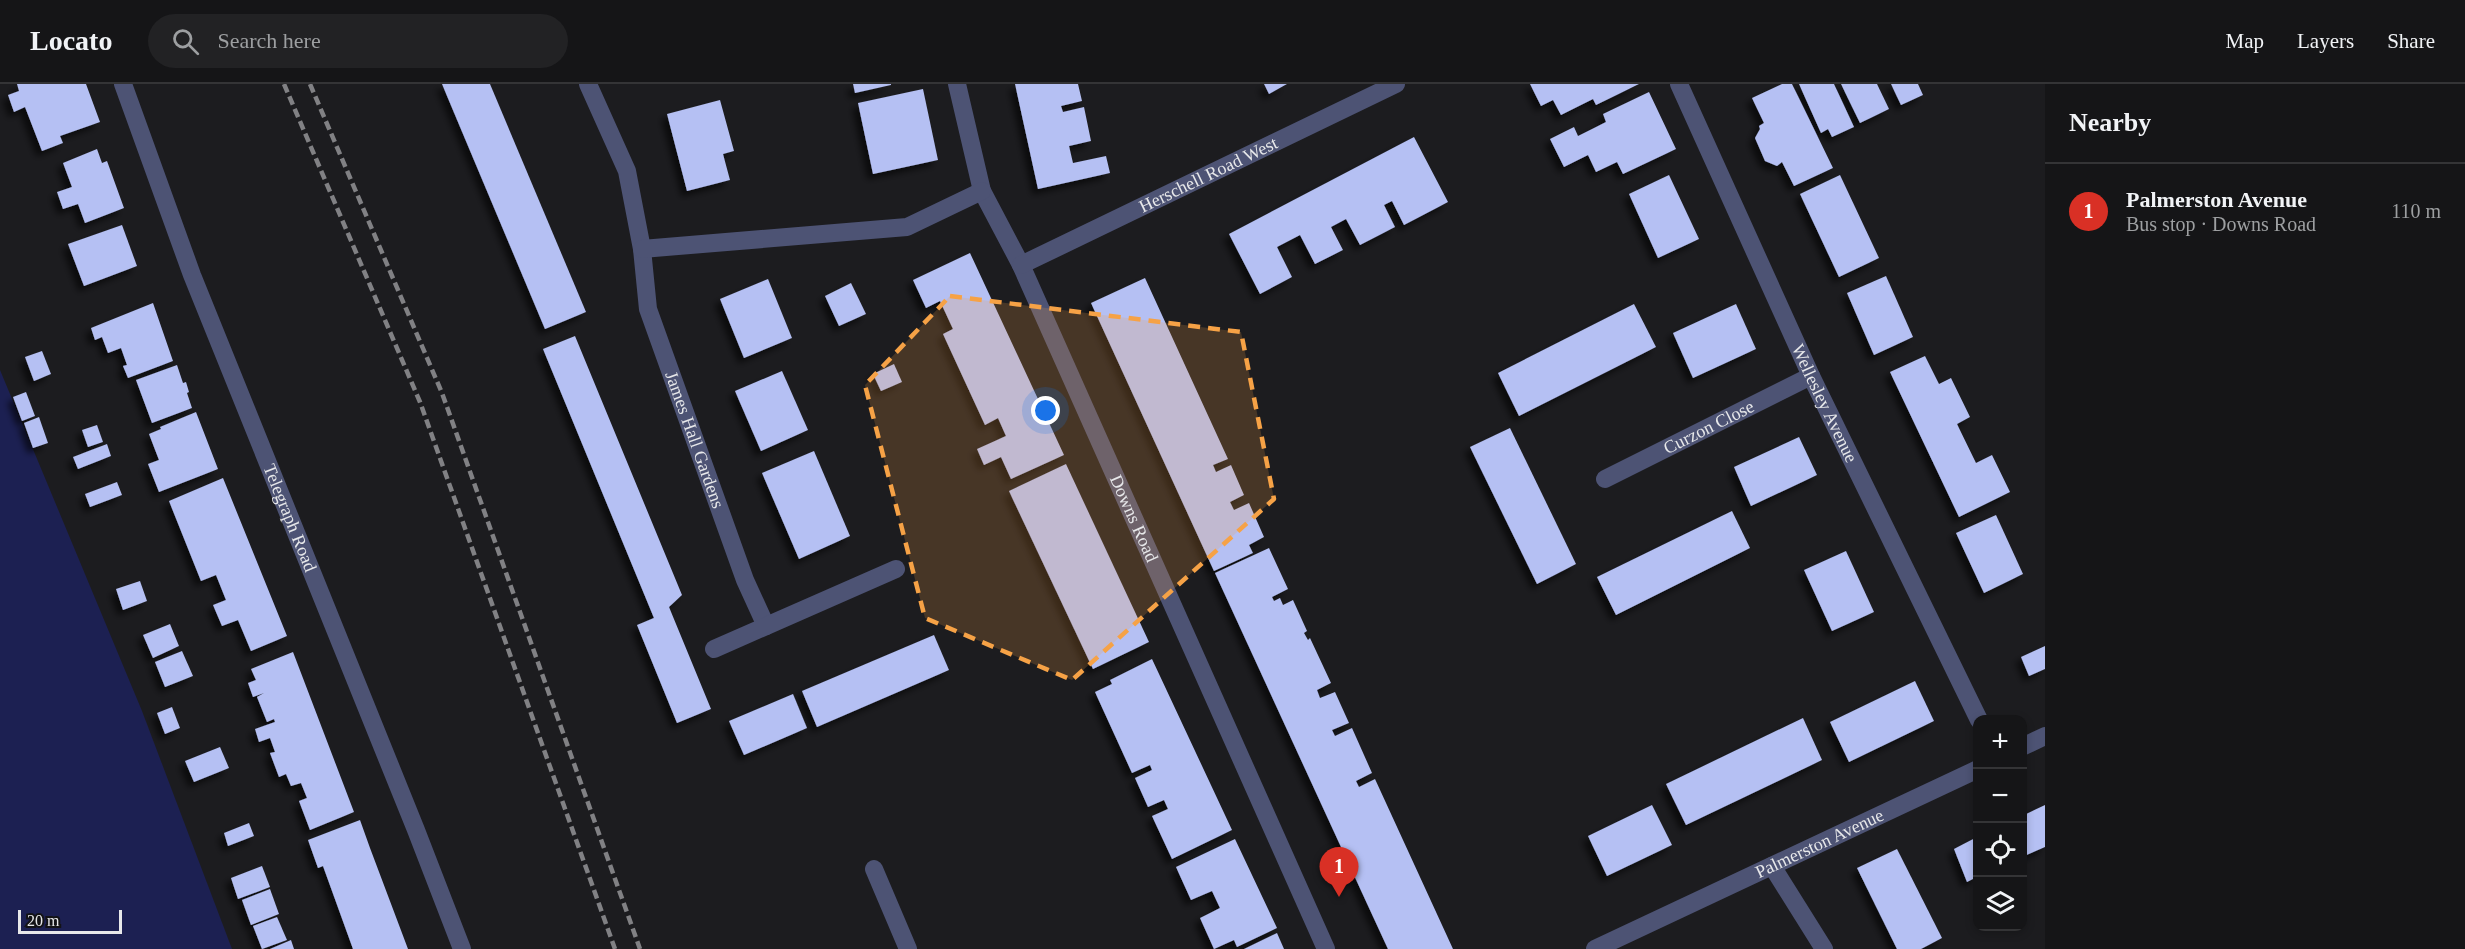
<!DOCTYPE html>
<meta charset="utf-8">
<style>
body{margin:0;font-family:"Times New Roman",serif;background:#222224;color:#f1f3f6}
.controls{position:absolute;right:18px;bottom:18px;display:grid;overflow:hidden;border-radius:12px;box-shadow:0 3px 9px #0003}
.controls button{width:54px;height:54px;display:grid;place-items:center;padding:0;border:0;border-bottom:2px solid #343436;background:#151517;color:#f1f3f6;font:30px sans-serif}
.scale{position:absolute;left:18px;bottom:15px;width:104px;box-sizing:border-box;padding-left:6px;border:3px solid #e7e8ea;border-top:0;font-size:16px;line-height:21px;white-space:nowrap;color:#e7e8ea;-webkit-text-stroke:4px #131316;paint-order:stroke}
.you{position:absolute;left:1046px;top:327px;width:21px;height:21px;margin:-15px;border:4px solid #fff;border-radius:50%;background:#1a73e8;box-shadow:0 0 0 9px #1a73e833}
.badge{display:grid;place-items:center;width:39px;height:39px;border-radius:50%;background:#d93025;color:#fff;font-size:20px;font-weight:700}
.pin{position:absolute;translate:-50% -50px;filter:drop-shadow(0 2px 3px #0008)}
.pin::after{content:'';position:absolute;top:32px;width:21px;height:18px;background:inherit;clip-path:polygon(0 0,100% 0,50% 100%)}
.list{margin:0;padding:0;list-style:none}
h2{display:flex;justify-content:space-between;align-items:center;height:78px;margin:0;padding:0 24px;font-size:26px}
h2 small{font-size:20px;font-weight:400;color:#9d9fa1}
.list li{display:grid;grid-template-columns:39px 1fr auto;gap:18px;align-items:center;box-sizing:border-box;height:96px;padding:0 24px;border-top:2px solid #343436}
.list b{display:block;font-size:22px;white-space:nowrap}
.list p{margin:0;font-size:20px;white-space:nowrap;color:#9d9fa1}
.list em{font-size:20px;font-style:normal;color:#9d9fa1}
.icon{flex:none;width:33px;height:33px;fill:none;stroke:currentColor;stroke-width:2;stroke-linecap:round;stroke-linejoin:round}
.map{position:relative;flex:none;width:2045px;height:865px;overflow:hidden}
header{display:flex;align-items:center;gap:36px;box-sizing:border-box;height:84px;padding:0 30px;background:#151517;border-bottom:2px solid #343436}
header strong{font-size:28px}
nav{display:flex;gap:33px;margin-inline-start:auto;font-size:21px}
.search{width:420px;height:54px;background:#222224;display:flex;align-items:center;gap:15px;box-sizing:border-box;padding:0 21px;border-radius:33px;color:#9d9fa1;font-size:22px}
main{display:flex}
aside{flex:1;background:#151517}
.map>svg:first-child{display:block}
</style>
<header>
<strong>Locato</strong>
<div class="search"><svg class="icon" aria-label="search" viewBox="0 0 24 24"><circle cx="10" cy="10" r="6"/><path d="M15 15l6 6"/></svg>Search here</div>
<nav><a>Map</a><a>Layers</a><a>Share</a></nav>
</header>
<main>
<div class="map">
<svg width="2045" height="865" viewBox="0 0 2045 865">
<defs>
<filter id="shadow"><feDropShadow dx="-5.5" dy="5.5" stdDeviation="3" flood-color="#0009"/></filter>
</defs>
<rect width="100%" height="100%" fill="#1c1c1f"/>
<polygon fill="#1c2052" points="0,286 142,627 232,865 0,865"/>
<g fill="#b5c0f3" filter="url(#shadow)">
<polygon points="17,0 86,0 100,38 60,52 63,59 42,67 25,23 14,28 8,11 19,7"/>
<polygon points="442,0 490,0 586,228 545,245"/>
<polygon points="853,0 891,0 891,1 855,9"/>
<polygon points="1015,0 1078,0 1082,17 1061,22 1063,28 1084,23 1091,57 1069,62 1073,79 1106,72 1110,89 1038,105"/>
<polygon points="1264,0 1287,0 1269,10"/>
<polygon points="1530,0 1639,0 1596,21 1593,15 1561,31 1553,16 1541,22"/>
<polygon points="1782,0 1792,0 1833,84 1794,102 1782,78 1777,82 1765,77 1755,54 1760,45 1759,42 1764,39 1752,14"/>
<polygon points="1799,0 1834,0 1854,43 1832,53 1828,45 1821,49"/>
<polygon points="1841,0 1877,0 1889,25 1860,39"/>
<polygon points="1891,0 1918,0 1923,11 1901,21"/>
<polygon points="923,5 938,76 873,90 858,19"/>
<polygon points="1649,8 1676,65 1623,90 1617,78 1596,88 1588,71 1564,83 1550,55 1574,43 1578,52 1606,38 1603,30"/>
<polygon points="720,16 734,67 723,70 730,96 687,107 667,30"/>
<polygon points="1414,53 1448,118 1404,141 1392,117 1384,121 1395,143 1360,161 1346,135 1331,143 1343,166 1315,180 1300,151 1277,163 1292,193 1260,210 1229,150"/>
<polygon points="97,65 102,79 107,77 124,124 85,139 78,120 63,125 57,108 72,103 63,79"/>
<polygon points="1669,91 1699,155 1658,174 1629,110"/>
<polygon points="1840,91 1879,174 1839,193 1800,110"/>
<polygon points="122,141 137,182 84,202 68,160"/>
<polygon points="970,169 1064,371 1011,395 1001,373 984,381 977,365 1006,352 998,334 985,341 943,250 953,245 940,217 926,224 913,196"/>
<polygon points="1886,192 1913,253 1874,271 1847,209"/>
<polygon points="1145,194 1228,375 1213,381 1216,388 1231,381 1244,411 1230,418 1234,426 1249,419 1264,453 1249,461 1253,469 1214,487 1091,219"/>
<polygon points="768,195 792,254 744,274 720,215"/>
<polygon points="851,199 866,230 839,242 825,212"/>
<polygon points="153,219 173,277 128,294 123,282 127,281 121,264 108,269 102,253 95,256 91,244"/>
<polygon points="1634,220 1656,263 1519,332 1498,289"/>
<polygon points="1736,220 1756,265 1693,294 1673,249"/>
<polygon points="575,252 682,511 669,523 711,625 677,639 637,541 654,534 543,265"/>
<polygon points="42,267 51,290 34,297 25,273"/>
<polygon points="1925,272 1939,300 1951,294 1970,333 1957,340 1976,379 1992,371 2010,408 1959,433 1890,288"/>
<polygon points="894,280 902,298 881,307 873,290"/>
<polygon points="177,281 183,299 186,298 189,308 187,309 192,324 152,339 136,296"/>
<polygon points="782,287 808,346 761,367 735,307"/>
<polygon points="26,308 35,332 22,337 13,313"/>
<polygon points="196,328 218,385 159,408 148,380 159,376 149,350 161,345 160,343"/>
<polygon points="39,333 48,359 33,364 24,339"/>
<polygon points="97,341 103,358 88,363 82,346"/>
<polygon points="1510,344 1576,480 1537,500 1470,363"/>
<polygon points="1799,353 1817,391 1751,422 1734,383"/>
<polygon points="107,360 111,372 78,385 73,373"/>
<polygon points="814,367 850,452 799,475 762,389"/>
<polygon points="1066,380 1149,558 1093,585 1009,407"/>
<polygon points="223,394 287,552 251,567 238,536 222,542 213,521 226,516 216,491 201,497 169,417"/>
<polygon points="117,398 122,411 90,423 85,410"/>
<polygon points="1732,427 1750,464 1616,531 1597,493"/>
<polygon points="1996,431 2023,490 1984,509 1956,449"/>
<polygon points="1269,464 1288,505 1272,513 1274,517 1280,514 1283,521 1293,516 1307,547 1304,549 1308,556 1310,554 1331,599 1317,606 1320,614 1335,608 1349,639 1332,646 1335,652 1352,644 1372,689 1356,697 1359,703 1375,695 1453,865 1388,865 1370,826 1215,489"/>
<polygon points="1846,467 1874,528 1832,547 1804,486"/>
<polygon points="140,497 147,517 123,526 116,505"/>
<polygon points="170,540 179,562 153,574 143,551"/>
<polygon points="934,551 949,586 817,643 802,607"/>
<polygon points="2045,562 2045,585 2029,592 2021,573"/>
<polygon points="182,567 193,592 165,603 155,578"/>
<polygon points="293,568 354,728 310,746 299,717 307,714 301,699 291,702 286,690 279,693 270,669 275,668 270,654 259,658 255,645 275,638 274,635 267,638 257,613 264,609 253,613 248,599 256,596 251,585"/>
<polygon points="1152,575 1232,746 1172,775 1152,732 1168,725 1164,716 1148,723 1135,694 1152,686 1150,681 1132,689 1095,608 1112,600 1110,596"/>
<polygon points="1915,597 1934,637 1849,678 1830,638"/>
<polygon points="793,610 807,644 744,671 729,637"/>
<polygon points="172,623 180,644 165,650 157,629"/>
<polygon points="1803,634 1822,676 1686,741 1666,700"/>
<polygon points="220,663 229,684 194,698 185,677"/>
<polygon points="1652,721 1672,761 1607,792 1588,752"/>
<polygon points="2045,721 2045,763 2022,773 2022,732"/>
<polygon points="360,736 370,764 408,865 353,865 323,782 318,784 308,756"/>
<polygon points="249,739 254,752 228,762 224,749"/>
<polygon points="1977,753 1977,793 1967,798 1954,765"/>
<polygon points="1235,755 1277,844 1237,863 1234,856 1214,865 1200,834 1220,824 1212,807 1191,816 1176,783"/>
<polygon points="1897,765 1942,854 1921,865 1897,865 1857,784"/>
<polygon points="262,782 270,803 238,815 231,794"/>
<polygon points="270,805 279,830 251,841 242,816"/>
<polygon points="277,833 287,856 262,865 253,842"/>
<polygon points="1277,849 1284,865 1244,865"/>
<polygon points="291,856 294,865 270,865"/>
</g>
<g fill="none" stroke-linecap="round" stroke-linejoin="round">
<g stroke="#4d5374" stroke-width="18">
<path id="s1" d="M123,0L192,191L416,746L462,865"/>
<path id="s2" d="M588,0L627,87L642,165L648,225L745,496L766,542"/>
<path id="s3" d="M957,0L982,107L1021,181L1326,865"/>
<path id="s4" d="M1679,0L1811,292L1979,636"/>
<polyline points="642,165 907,143 982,107"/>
<path id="s5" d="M1021,181L1396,0"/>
<path id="s6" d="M1605,395L1811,292"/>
<polyline points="714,565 896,485"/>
<polyline points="2022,663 2045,652"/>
<polyline points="1772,782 1824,865"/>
<polyline points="874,785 908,865"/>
<path id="s7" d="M1595,865L1978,685"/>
</g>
<g stroke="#818184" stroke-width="4.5" stroke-dasharray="9 4.5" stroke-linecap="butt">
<polyline points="284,0 420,318 615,865"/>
<polyline points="310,0 442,309 640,865"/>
</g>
</g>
<path fill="#f6a246" fill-opacity="0.2" stroke="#f6a246" stroke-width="4.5" stroke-dasharray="12 8" stroke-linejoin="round" d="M950,212L1241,248L1274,415L1072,596L925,534L865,301Z"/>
<g text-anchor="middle" stroke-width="6" stroke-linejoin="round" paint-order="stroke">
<g font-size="18" fill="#e7e8ea" stroke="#131316">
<text dy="6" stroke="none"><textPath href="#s5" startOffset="208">Herschell Road West</textPath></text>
<text dy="6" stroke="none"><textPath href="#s4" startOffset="351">Wellesley Avenue</textPath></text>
<text dy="6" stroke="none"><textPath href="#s6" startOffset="116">Curzon Close</textPath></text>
<text dy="6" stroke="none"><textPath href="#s2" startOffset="374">James Hall Gardens</textPath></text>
<text dy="6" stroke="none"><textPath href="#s1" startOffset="465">Telegraph Road</textPath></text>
<text dy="6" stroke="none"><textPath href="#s3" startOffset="471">Downs Road</textPath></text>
<text dy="6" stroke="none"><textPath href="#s7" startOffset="248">Palmerston Avenue</textPath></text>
</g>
</g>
</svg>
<div class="controls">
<button>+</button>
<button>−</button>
<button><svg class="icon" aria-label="locate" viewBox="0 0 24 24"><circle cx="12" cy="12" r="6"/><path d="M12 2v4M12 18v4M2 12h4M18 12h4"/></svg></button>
<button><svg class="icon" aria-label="layers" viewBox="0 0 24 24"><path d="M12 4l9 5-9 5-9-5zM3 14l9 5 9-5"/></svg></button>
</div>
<div class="scale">20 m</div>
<div class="you"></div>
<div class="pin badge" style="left:1339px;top:813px">1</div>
</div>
<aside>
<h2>Nearby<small></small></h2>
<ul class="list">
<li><span class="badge">1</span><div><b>Palmerston Avenue</b><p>Bus stop · Downs Road</p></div><em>110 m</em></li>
</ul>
</aside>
</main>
